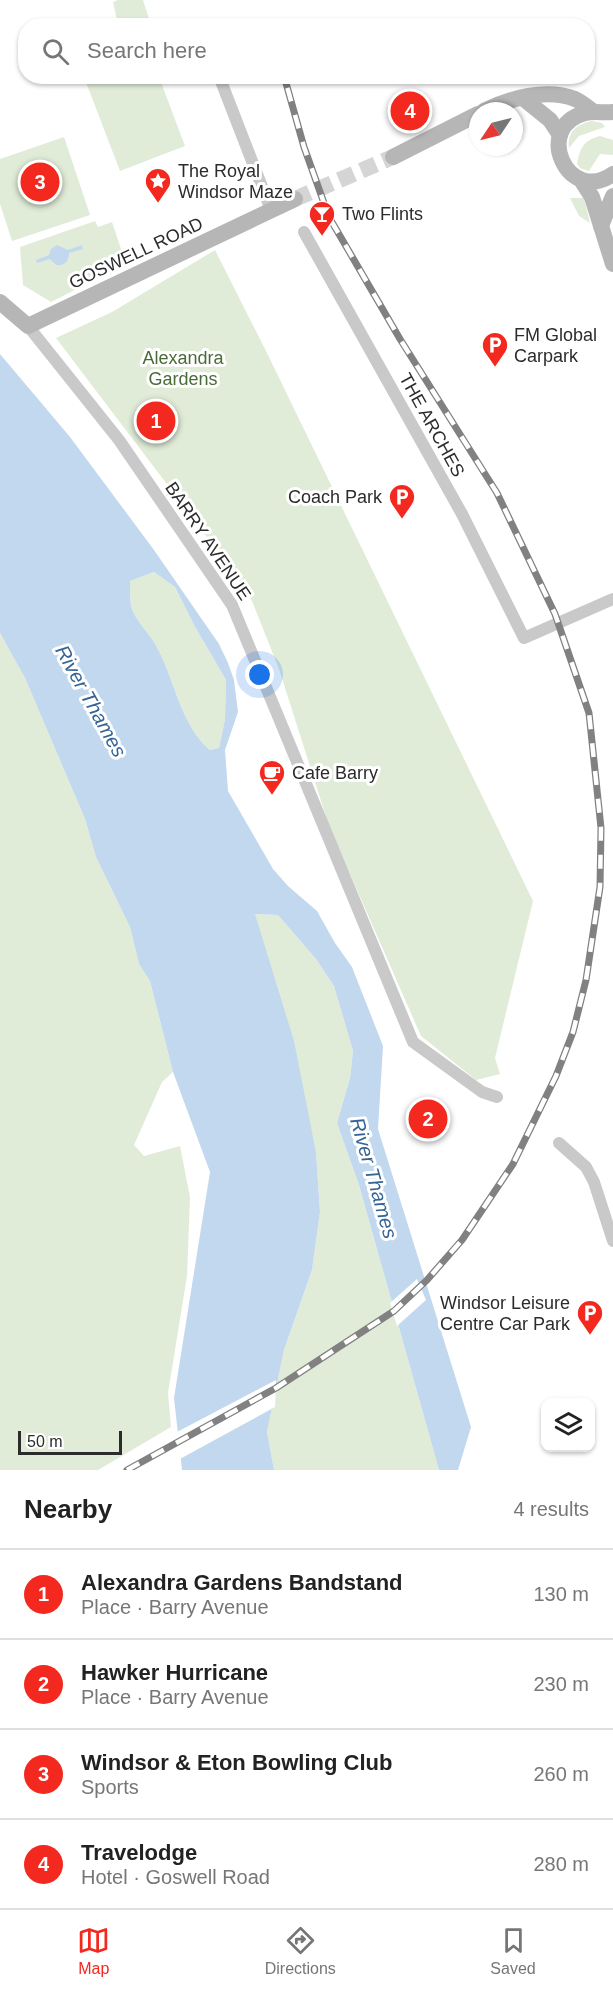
<!DOCTYPE html>
<meta charset="utf-8">
<style>
body{margin:0;font-family:Arial,sans-serif;background:#f2f2f2;color:#222}
.controls{position:absolute;right:18px;bottom:18px;display:grid;overflow:hidden;border-radius:12px;box-shadow:0 2px 4px #0004}
.controls button{width:54px;height:54px;display:grid;place-items:center;padding:0;border:0;border-bottom:2px solid #e0e0e0;background:#fff;color:#222;font:30px sans-serif}
.compass{position:absolute;left:469px;top:102px;width:54px;height:54px;border-radius:50%;background:#fff;box-shadow:0 2px 4px #0004;rotate:235deg}
.scale{position:absolute;left:18px;bottom:15px;width:104px;box-sizing:border-box;padding-left:6px;border:3px solid #2c2c2c;border-top:0;font-size:16px;line-height:21px;white-space:nowrap;color:#2c2c2c;-webkit-text-stroke:4px #fff;paint-order:stroke}
.you{position:absolute;left:260px;top:675px;width:21px;height:21px;margin:-15px;border:4px solid #fff;border-radius:50%;background:#1a73e8;box-shadow:0 0 0 9px #1a73e833}
.badge{display:grid;place-items:center;width:39px;height:39px;border-radius:50%;background:#f3281f;color:#fff;font-size:20px;font-weight:700}
.pin{position:absolute;translate:-50% -50%;border:3px solid #fff;box-shadow:0 2px 6px #0006}
.list{margin:0;padding:0;list-style:none}
h2{display:flex;justify-content:space-between;align-items:center;height:78px;margin:0;padding:0 24px;font-size:26px}
h2 small{font-size:20px;font-weight:400;color:#767676}
.list li{display:grid;grid-template-columns:39px 1fr auto;gap:18px;align-items:center;box-sizing:border-box;height:90px;padding:0 24px;border-top:2px solid #e0e0e0}
.list b{display:block;font-size:22px;white-space:nowrap}
.list p{margin:0;font-size:20px;white-space:nowrap;color:#767676}
.list em{font-size:20px;font-style:normal;color:#767676}
.icon{flex:none;width:33px;height:33px;fill:none;stroke:currentColor;stroke-width:2;stroke-linecap:round;stroke-linejoin:round}
.map{position:relative;flex:none;width:613px;height:1470px;overflow:hidden}
.search{position:absolute;background:#fff;box-shadow:0 2px 4px #0004;left:18px;right:18px;top:18px;height:66px;display:flex;align-items:center;gap:15px;box-sizing:border-box;padding:0 21px;border-radius:24px;color:#767676;font-size:22px}
.sheet{height:438px;background:#fff}
nav{display:flex;justify-content:space-around;align-items:center;box-sizing:border-box;height:84px;border-top:2px solid #e0e0e0;background:#fff;font-size:16px;color:#767676}
nav a{display:grid;justify-items:center;gap:3px}
nav .on{color:#f3281f}
.map>svg:first-child{display:block}
</style>
<div class="map">
<svg width="613" height="1470" viewBox="0 0 613 1470">
<rect width="100%" height="100%" fill="#fff"/>
<g fill="#e0ecd8">
<polygon points="118,0 143,0 151,25 102,25 117,20 113,2"/>
<polygon points="84,77 159,77 185,146 120,171"/>
<path d="M592,121L602,123L605,127L579,136L569,148C567,132 577,124 592,121Z"/>
<path d="M600,136L613,140V155L600,154L589,171L580,168L577,164C580,149 583,140 600,136Z"/>
<polygon points="64,137 90,215 12,241 0,204 0,159"/>
<polygon points="570,198 584,198 590,223 579,216"/>
<polygon points="95,221 98,227 112,222 126,264 51,302 23,285 20,247"/>
<polygon points="215,250 267,353 533,901 495,1058 500,1074 476,1080 421,1036 329,826 279,669 252,601 226,562 56,338 112,312"/>
<path d="M154,572L175,587L194,625L226,680L225,719L219,748L210,750C179,724 175,677 155,644C149,633 136,621 132,609C130,600 130,590 130,581Z"/>
<polygon points="0,633 25,678 85,819 96,857 130,927 139,964 150,981 173,1072 162,1082 134,1145 144,1156 180,1146 190,1197 187,1276 168,1393 171,1427 98,1470 0,1470"/>
<polygon points="254,914 278,915 316,959 334,986 353,1051 350,1078 337,1123 359,1185 439,1470 274,1470 267,1432 284,1350 312,1270 320,1212 316,1152 309,1119"/>
</g>
<g fill="#c2d8ee" fill-rule="evenodd">
<path d="M57,245L68,250L82,245L83,249L69,253C69,261 65,266 56,265L50,259L37,263L36,260L49,255L51,249Z"/>
<path d="M0,354L70,437L154,550L219,644L228,663L234,680L238,712L225,750L228,791L273,869L288,886L317,911L335,943L352,967L383,1046L378,1129L471,1427L458,1470H439L359,1185L337,1123L350,1078L353,1051L334,986L316,959L278,915L255,914L294,1041L316,1152L320,1212L312,1270L284,1350L267,1432L274,1470H182L174,1398L210,1172L173,1072L150,981L139,964L130,927L96,857L85,819L25,678L0,633ZM154,572L175,587L194,625L226,680L225,719L219,748L210,750C179,724 175,677 155,644C149,633 136,621 132,609C130,601 130,590 130,581Z"/>
</g>
<g fill="#fff">
<polygon points="417,1279 426,1300 397,1326 390,1303"/>
<polygon points="276,1380 275,1407 178,1460 175,1433"/>
</g>
<g fill="none" stroke-linecap="round" stroke-linejoin="round">
<polyline stroke="#d5d5d5" stroke-width="16" stroke-dasharray="16 8" stroke-linecap="butt" points="295,199 393,157"/>
<g stroke="#c9c9c9" stroke-width="12">
<polyline points="219,76 271,210"/>
<polyline points="304,232 462,514 524,638 613,599"/>
<polyline points="28,326 119,440 232,605 413,1042 482,1092 497,1097"/>
<polyline points="559,1143 586,1167 594,1182 613,1241"/>
</g>
<g stroke="#b6b6b6" stroke-width="16">
<polyline points="524,99 550,120 560,135"/>
<path d="M484,111C510,98 546,88 575,99C582,102 588,108 594,112"/>
<path d="M613,112C604,113 594,111 585,113C532,127 568,206 613,174"/>
<polyline points="393,157 478,114"/>
<polyline points="581,180 592,197 613,264"/>
<polyline points="601,226 613,196"/>
<polyline points="0,302 28,326 295,199"/>
</g>
<g stroke="#818181" stroke-width="7">
<polyline id="rail" points="127,1470 276,1388 394,1311 427,1280 462,1240 513,1164 556,1076 573,1032 586,980 600,887 601,828 589,713 555,614 497,493 400,339 329,217 304,147 284,76"/>
</g>
<use href="#rail" stroke="#fff" stroke-width="4.5" stroke-dasharray="14" stroke-linecap="butt"/>
</g>
<defs>
<g id="sight-pin" transform="scale(1.35)"><path d="M0 17L-7.5 6A9.5 9.5 0 1 1 7.5 6Z" fill="#f3281f" stroke="#fff"/><path d="M0-6L1.8-2.2L6-1.7L2.9 1.2L3.7 5.4L0 3.3L-3.7 5.4L-2.9 1.2L-6-1.7L-1.8-2.2Z" fill="#fff"/></g>
<g id="bar-pin" transform="scale(1.35)"><path d="M0 17L-7.5 6A9.5 9.5 0 1 1 7.5 6Z" fill="#f3281f" stroke="#fff"/><path d="M-6-5H6L.8 .8V4.5H3.5V6h-7V4.5H-.8V.8Z" fill="#fff"/></g>
<g id="parking-pin" transform="scale(1.35)"><path d="M0 17L-7.5 6A9.5 9.5 0 1 1 7.5 6Z" fill="#f3281f" stroke="#fff"/><path d="M-3.5-5.5H1a3.5 3.5 0 0 1 0 7H-1V5.5H-3.5ZM-1-3.4V-.6H.8a1.4 1.4 0 0 0 0-2.8Z" fill="#fff"/></g>
<g id="cafe-pin" transform="scale(1.35)"><path d="M0 17L-7.5 6A9.5 9.5 0 1 1 7.5 6Z" fill="#f3281f" stroke="#fff"/><path d="M-5.5-4.5H6V0H3Q3 3.5 0 3.5H-2.5Q-5.5 3.5-5.5 0ZM3-3.2v2h1.7v-2ZM-6 4.5H4V6H-6Z" fill="#fff"/></g>
</defs>
<g fill-rule="evenodd">
<use href="#sight-pin" x="158" y="181"/>
<use href="#bar-pin" x="322" y="214"/>
<use href="#parking-pin" x="495" y="345"/>
<use href="#parking-pin" x="402" y="497"/>
<use href="#cafe-pin" x="272" y="773"/>
<use href="#parking-pin" x="590" y="1313"/>
</g>
<g text-anchor="middle" stroke-width="6" stroke-linejoin="round" paint-order="stroke">
<g font-size="18" fill="#2c2c2c" stroke="#fff" text-anchor="start">
<text x="178" y="177">The Royal<tspan x="178" dy="21">Windsor Maze</tspan></text>
<text x="342" y="220">Two Flints</text>
<text x="514" y="341">FM Global<tspan x="514" dy="21">Carpark</tspan></text>
<text x="382" y="503" text-anchor="end">Coach Park</text>
<text x="292" y="779">Cafe Barry</text>
<text x="570" y="1309" text-anchor="end">Windsor Leisure<tspan x="570" dy="21">Centre Car Park</tspan></text>
</g>
<g font-size="18" fill="#2c2c2c" stroke="#fff">
<text transform="translate(136 253) rotate(-25)" y="6">GOSWELL ROAD</text>
<text transform="translate(432 425) rotate(61)" y="6">THE ARCHES</text>
<text transform="translate(208 541) rotate(56)" y="6">BARRY AVENUE</text>
</g>
<g font-size="18" fill="#496b37" stroke="#fff">
<text x="183" y="364">Alexandra<tspan x="183" dy="21">Gardens</tspan></text>
</g>
<g font-size="20" font-style="italic" fill="#356494" stroke="#fff">
<text transform="translate(91 701) rotate(61)" y="7">River Thames</text>
<text transform="translate(374 1178) rotate(74)" y="7">River Thames</text>
</g>
</g>
</svg>
<div class="controls">
<button><svg class="icon" aria-label="layers" viewBox="0 0 24 24"><path d="M12 4l9 5-9 5-9-5zM3 14l9 5 9-5"/></svg></button>
</div>
<svg class="compass" viewBox="-18 -18 36 36"><path d="M0-13l5 13h-10z" fill="#e53935"/><path d="M0 13l5-13h-10z" fill="#767676"/></svg>
<div class="scale">50 m</div>
<div class="you"></div>
<div class="pin badge" style="left:156px;top:421px">1</div>
<div class="pin badge" style="left:428px;top:1119px">2</div>
<div class="pin badge" style="left:40px;top:182px">3</div>
<div class="pin badge" style="left:410px;top:111px">4</div>
<div class="search"><svg class="icon" aria-label="search" viewBox="0 0 24 24"><circle cx="10" cy="10" r="6"/><path d="M15 15l6 6"/></svg>Search here</div>
</div>
<section class="sheet">
<h2>Nearby<small>4 results</small></h2>
<ul class="list">
<li><span class="badge">1</span><div><b>Alexandra Gardens Bandstand</b><p>Place · Barry Avenue</p></div><em>130 m</em></li>
<li><span class="badge">2</span><div><b>Hawker Hurricane</b><p>Place · Barry Avenue</p></div><em>230 m</em></li>
<li><span class="badge">3</span><div><b>Windsor &amp; Eton Bowling Club</b><p>Sports</p></div><em>260 m</em></li>
<li><span class="badge">4</span><div><b>Travelodge</b><p>Hotel · Goswell Road</p></div><em>280 m</em></li>
</ul>
</section>
<nav>
<a class="on"><svg class="icon" aria-label="map" viewBox="0 0 24 24"><path d="M3 6l6-2 6 2 6-2v14l-6 2-6-2-6 2zM9 4v14M15 6v14"/></svg>Map</a>
<a><svg class="icon" aria-label="directions" viewBox="0 0 24 24"><path d="M12 3l9 9-9 9-9-9zM9 14v-3h6M13 9l2 2-2 2"/></svg>Directions</a>
<a><svg class="icon" aria-label="saved" viewBox="0 0 24 24"><path d="M7 4h10v16l-5-4-5 4z"/></svg>Saved</a>
</nav>
